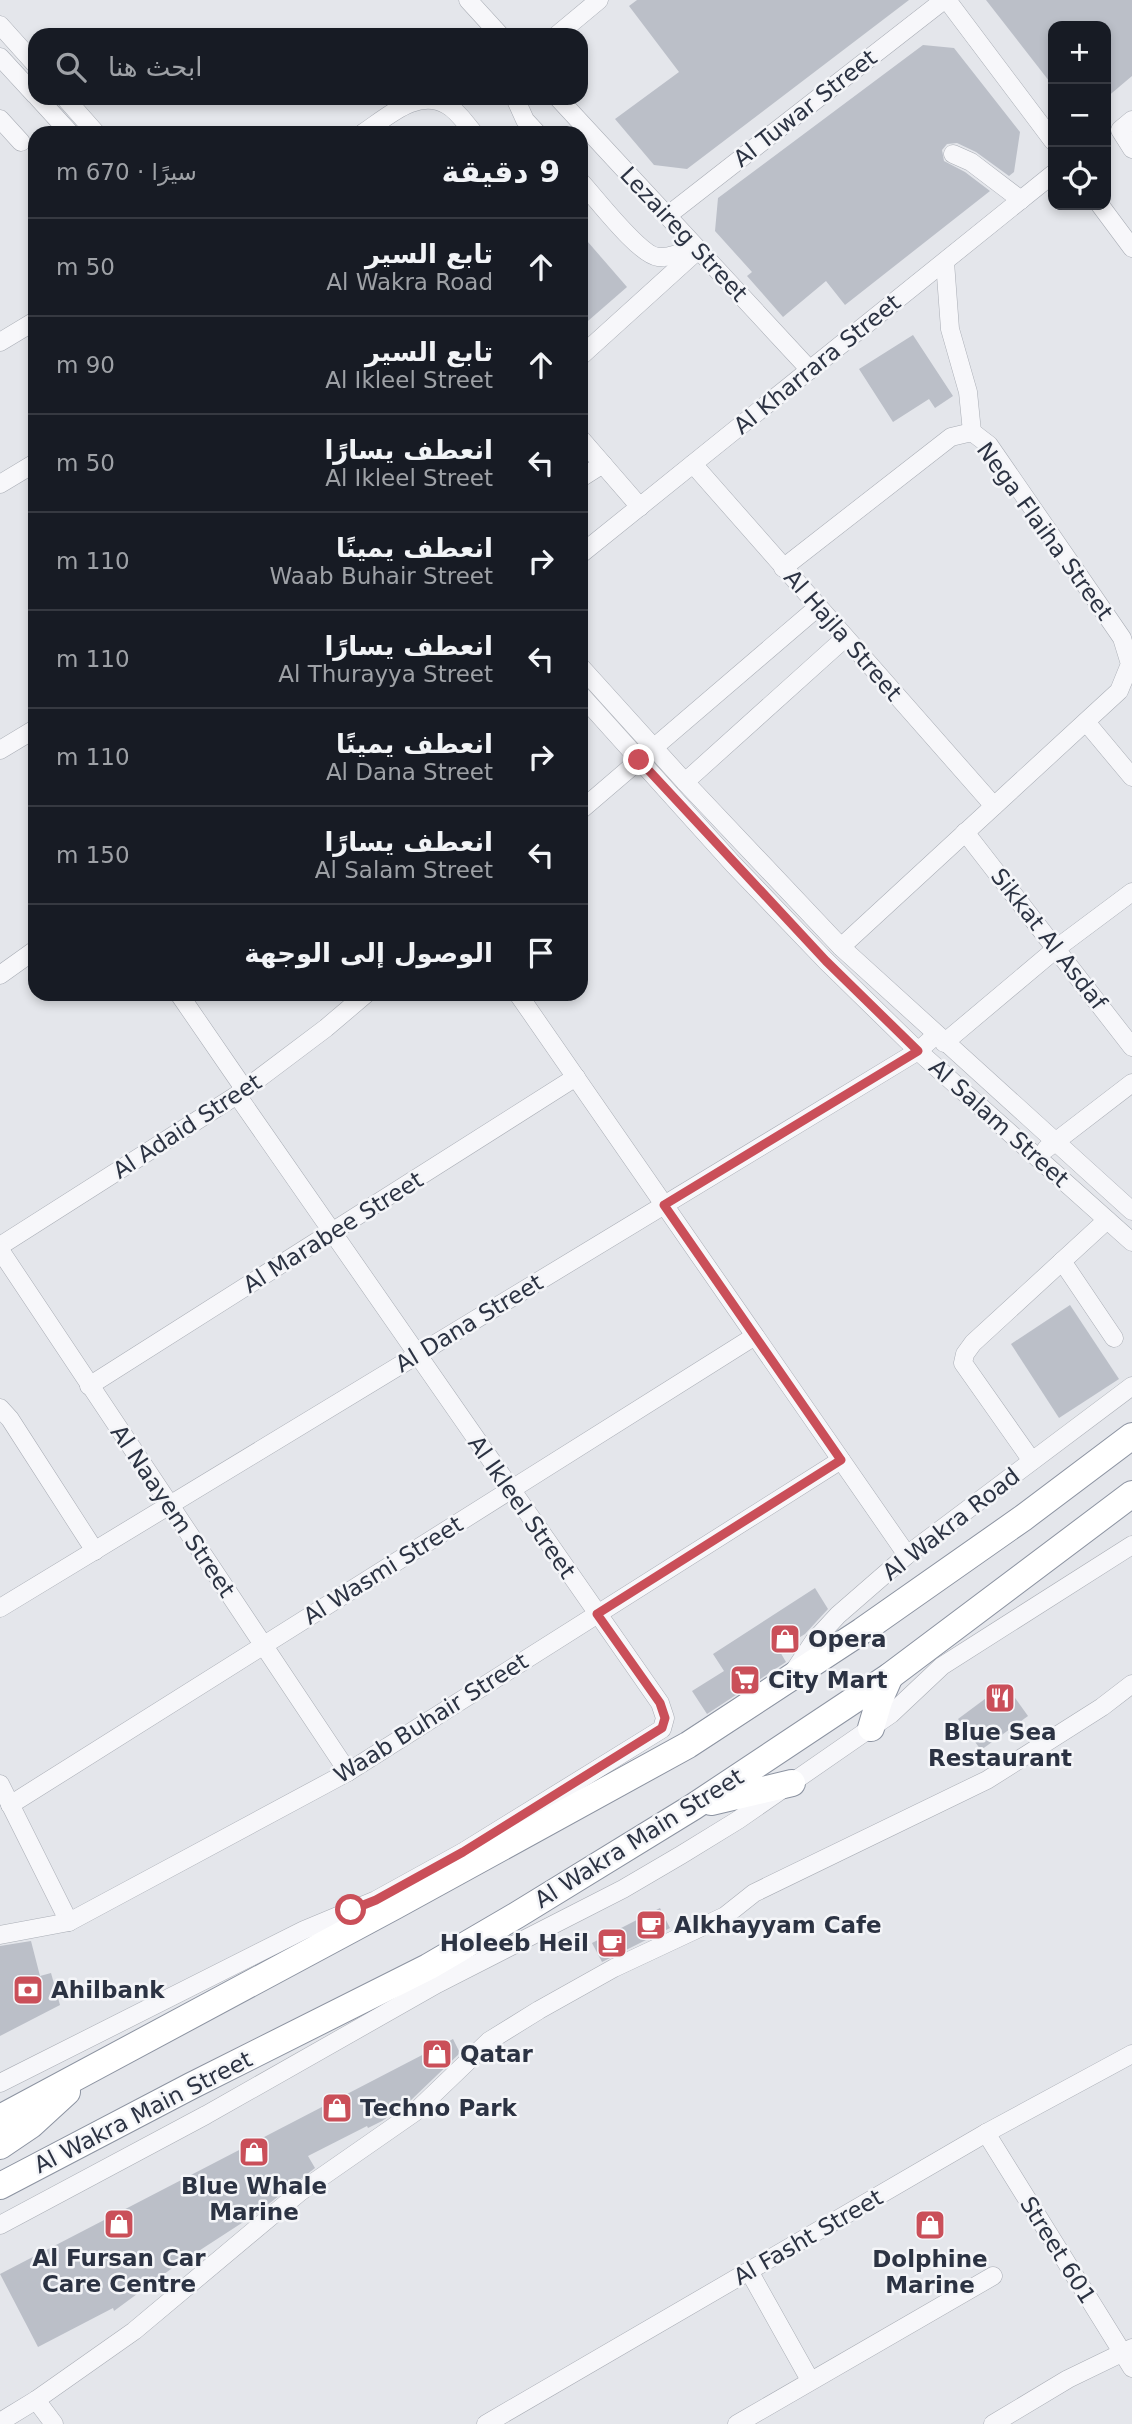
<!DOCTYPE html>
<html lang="ar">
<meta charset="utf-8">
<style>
body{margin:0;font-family:"DejaVu Sans","Noto Naskh Arabic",sans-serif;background:#242831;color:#f1f3f6;direction:rtl}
.controls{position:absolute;right:21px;top:21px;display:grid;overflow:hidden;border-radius:14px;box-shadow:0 4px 10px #0003}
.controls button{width:63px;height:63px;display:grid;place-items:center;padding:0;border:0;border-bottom:2px solid #363941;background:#171b24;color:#f1f3f6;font:35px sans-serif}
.stop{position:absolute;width:21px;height:21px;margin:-16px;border:5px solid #ca4f59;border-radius:50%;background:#fff}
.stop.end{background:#ca4f59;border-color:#fff;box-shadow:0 2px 7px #0008}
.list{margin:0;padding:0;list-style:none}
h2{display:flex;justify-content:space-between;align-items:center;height:91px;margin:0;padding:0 28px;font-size:30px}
h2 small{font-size:23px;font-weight:400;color:#9ea1a6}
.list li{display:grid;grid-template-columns:46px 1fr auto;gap:21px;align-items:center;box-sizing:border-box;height:98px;padding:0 28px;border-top:2px solid #363941}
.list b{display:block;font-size:26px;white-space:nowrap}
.list p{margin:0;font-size:23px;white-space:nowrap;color:#9ea1a6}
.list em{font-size:23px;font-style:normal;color:#9ea1a6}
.icon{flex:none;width:38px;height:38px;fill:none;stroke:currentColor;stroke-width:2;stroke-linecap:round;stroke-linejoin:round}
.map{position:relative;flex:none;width:1132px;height:2424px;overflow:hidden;direction:ltr}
.search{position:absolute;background:#171b24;box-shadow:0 4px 10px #0003;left:28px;top:28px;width:560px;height:77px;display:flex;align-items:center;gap:18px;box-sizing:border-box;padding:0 24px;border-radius:21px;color:#9ea1a6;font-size:26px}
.panel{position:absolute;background:#171b24;box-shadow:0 4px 10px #0003;left:28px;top:126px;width:560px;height:875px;border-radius:21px;direction:rtl}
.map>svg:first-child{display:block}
</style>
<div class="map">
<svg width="1132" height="2424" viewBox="0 0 1132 2424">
<rect width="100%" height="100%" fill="#e4e6eb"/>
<g fill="#bbbfc8">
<polygon points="637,0 909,0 687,169 654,165 615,119 679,72 629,6"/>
<polygon points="986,0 1132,0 1132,76 1106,98 1106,26 1053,26 1053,86"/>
<polygon points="923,45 954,48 1020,132 1014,172 1009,176 976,152 957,143 947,144 942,150 944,161 965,172 990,191 845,305 826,281 783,317 747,276 752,272 715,231 718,198"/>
<polygon points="581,234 627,287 581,327"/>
<polygon points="913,335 953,396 935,408 929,399 893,422 859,369"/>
<polygon points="1070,1305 1119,1379 1059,1418 1011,1344"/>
<polygon points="815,1588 828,1609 805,1634 779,1650 786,1662 707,1714 692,1691 724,1671 713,1654"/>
<polygon points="1005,1684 1028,1716 981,1750 958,1719"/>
<polygon points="660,1908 670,1928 602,1962 592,1943"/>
<polygon points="31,1941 40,1976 51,1973 60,2005 0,2036 0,1946"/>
<polygon points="453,2039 460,2053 408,2103 382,2121 368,2128 367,2126 308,2156 315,2168 257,2213 171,2269 114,2311 113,2308 38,2347 0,2274"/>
</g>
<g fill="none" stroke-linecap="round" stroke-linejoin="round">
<g stroke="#a9adb5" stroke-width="19">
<g id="minor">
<polyline points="468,0 500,35"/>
<polyline points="947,0 1053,141"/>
<polyline points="0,25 35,64"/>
<polyline points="557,35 599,0"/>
<polyline points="0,57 35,95"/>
<polyline points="38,98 70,133"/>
<polyline points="65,98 96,133"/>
<polyline points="515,98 525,120 537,133"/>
<polyline points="558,98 810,370"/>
<polyline points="0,119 21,142"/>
<polyline points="1132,120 1120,130 1132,149"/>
<path d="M363,133C386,118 418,87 447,105C458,111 466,124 474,133"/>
<polyline points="953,154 971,162 1021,200"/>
<path d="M581,182C596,198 639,255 658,257C670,258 683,252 694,247"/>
<polyline points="1100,205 1132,248"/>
<polyline points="667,216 944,0"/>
<polyline points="945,262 950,329 968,392 972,432"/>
<polyline points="0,342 35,321"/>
<polyline points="581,356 698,250"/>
<polyline points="581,439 640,507"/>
<polyline points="693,464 994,806"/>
<polyline points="581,478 603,464"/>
<polyline points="0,484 35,463"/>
<polyline points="581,554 1053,174"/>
<polyline points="783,568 951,437 972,432 989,445 1122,638 1130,664 1119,691 841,947"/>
<polyline points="581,667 685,782 841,947 1132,1211"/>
<polyline points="581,695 733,864 826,961 918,1051 1132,1242"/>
<polyline points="1086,722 1132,777"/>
<polyline points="0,750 35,729"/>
<polyline points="685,782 845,638"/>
<polyline points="581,810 818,607"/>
<polyline points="965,832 1132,1047"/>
<polyline points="0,975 35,950"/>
<polyline points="179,994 245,1090"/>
<polyline points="518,994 907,1555"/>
<polyline points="944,1043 1057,948 1132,892"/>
<polyline points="1046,1149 1132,1083"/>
<polyline points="0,1246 237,1095 326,1028 366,994"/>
<polyline points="0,1250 348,1772"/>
<polyline points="1062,1261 1114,1338"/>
<polyline points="89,1386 576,1077"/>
<polyline points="0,1408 10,1419 95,1551"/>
<polyline points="1032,1461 963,1363 965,1354 973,1343 1107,1220"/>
<polyline points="0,1608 918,1051 936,1035"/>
<polyline points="794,1671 814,1641 838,1615 907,1555 1132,1386"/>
<polyline points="0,1784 69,1922"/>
<polyline points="10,1805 755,1336"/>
<polyline points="0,1935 69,1922 348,1772 841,1460"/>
<polyline points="0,2083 304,1930 376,1900 463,1852 662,1729 665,1718 660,1703 237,1095"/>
<polyline points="986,2133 1132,2368"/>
<polyline points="0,2225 206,2115 437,1984 623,1889 681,1855 738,1820 891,1714 942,1666 1132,1545"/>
<polyline points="749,2271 810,2380"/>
<polyline points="36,2400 54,2424"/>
<polyline points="0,2422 36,2400 134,2331 300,2192 415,2112 489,2041 539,2010 614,1968 725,1916 754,1893 987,1780 1102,1707 1132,1684"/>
<polyline points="486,2424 986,2133 1132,2054"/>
<polyline points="737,2424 993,2276"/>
<polyline points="993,2424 1068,2379 1132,2348"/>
</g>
</g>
<g stroke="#8c93a1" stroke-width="28">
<g id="highway">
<polyline points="871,1728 879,1701 890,1676"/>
<polyline points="711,1802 792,1783"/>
<polyline points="0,2118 395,1906 688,1745 862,1631 1023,1518 1132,1436"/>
<polyline points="0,2146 31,2125 67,2092"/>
<polyline points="0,2186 191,2086 428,1967 517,1915 693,1807 890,1676 1132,1494"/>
</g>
</g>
<use href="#minor" stroke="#f7f7fa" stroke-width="18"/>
<use href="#highway" stroke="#fff" stroke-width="26"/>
</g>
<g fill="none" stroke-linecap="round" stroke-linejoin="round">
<polyline stroke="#ca4f59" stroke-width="9" points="351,1910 376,1900 463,1852 662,1728 665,1718 660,1703 597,1614 841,1460 664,1205 918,1051 826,961 639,760"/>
</g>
<defs>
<g id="shop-square" transform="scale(1.575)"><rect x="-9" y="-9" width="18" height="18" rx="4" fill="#ca4f59" stroke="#f4f5f8"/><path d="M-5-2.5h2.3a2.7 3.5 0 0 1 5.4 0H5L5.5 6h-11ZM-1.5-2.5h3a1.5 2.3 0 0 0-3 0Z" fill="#fff"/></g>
<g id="supermarket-square" transform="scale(1.575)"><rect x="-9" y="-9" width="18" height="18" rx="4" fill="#ca4f59" stroke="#f4f5f8"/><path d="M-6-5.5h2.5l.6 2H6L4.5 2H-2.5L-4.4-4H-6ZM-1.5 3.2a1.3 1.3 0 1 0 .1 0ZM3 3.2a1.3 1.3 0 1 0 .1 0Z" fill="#fff"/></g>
<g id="restaurant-square" transform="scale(1.575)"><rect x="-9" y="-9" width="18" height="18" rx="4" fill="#ca4f59" stroke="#f4f5f8"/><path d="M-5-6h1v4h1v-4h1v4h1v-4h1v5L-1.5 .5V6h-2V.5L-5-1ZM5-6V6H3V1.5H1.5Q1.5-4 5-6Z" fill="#fff"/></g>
<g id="cafe-square" transform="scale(1.575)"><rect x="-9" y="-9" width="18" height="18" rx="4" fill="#ca4f59" stroke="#f4f5f8"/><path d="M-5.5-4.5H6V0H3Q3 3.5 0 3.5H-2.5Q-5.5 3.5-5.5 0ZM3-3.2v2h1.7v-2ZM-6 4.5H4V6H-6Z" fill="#fff"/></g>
<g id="bank-square" transform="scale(1.575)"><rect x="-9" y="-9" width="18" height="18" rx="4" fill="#ca4f59" stroke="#f4f5f8"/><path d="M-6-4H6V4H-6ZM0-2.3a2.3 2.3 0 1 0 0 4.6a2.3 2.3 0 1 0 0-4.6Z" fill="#fff"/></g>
</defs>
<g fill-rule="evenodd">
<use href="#shop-square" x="785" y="1639"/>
<use href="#supermarket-square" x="745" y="1680"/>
<use href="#restaurant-square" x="1000" y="1698"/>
<use href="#cafe-square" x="651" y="1925"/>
<use href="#cafe-square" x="612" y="1943"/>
<use href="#bank-square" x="28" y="1990"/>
<use href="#shop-square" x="437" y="2054"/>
<use href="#shop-square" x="337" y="2108"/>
<use href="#shop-square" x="254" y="2152"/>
<use href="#shop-square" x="119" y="2224"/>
<use href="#shop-square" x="930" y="2225"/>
</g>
<g text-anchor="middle" stroke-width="5" stroke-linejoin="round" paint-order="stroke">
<g font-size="23" fill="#2c3343" stroke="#f4f5f8">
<text transform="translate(805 108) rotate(-38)" y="8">Al Tuwar Street</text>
<text transform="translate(684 234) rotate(47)" y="8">Lezaireg Street</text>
<text transform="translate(817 364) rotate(-39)" y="8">Al Kharrara Street</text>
<text transform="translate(1045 531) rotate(54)" y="8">Nega Flaiha Street</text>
<text transform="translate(843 635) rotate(49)" y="8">Al Hajla Street</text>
<text transform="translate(1049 939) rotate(52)" y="8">Sikkat Al Asdaf</text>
<text transform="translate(999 1123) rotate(42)" y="8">Al Salam Street</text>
<text transform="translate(187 1126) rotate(-33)" y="8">Al Adaid Street</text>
<text transform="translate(333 1232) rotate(-32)" y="8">Al Marabee Street</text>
<text transform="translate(469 1323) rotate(-31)" y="8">Al Dana Street</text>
<text transform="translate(522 1507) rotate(55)" y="8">Al Ikleel Street</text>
<text transform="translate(173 1511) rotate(56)" y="8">Al Naayem Street</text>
<text transform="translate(951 1524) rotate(-38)" y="8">Al Wakra Road</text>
<text transform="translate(383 1570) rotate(-32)" y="8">Al Wasmi Street</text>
<text transform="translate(431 1718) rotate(-32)" y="8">Waab Buhair Street</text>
<text transform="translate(639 1838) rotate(-32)" y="8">Al Wakra Main Street</text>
<text transform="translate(143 2112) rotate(-27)" y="8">Al Wakra Main Street</text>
<text transform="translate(808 2237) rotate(-30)" y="8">Al Fasht Street</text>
<text transform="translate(1058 2250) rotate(58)" y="8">Street 601</text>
</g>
<g font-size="23" font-weight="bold" fill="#2c3343" stroke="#f4f5f8" text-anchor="start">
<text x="808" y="1647">Opera</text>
<text x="768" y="1688">City Mart</text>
<text x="1000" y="1740" text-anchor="middle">Blue Sea<tspan x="1000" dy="26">Restaurant</tspan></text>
<text x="674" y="1933">Alkhayyam Cafe</text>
<text x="589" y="1951" text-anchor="end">Holeeb Heil</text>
<text x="51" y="1998">Ahilbank</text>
<text x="460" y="2062">Qatar</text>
<text x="360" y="2116">Techno Park</text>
<text x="254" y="2194" text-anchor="middle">Blue Whale<tspan x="254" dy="26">Marine</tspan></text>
<text x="119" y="2266" text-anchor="middle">Al Fursan Car<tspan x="119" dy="26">Care Centre</tspan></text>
<text x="930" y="2267" text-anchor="middle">Dolphine<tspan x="930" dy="26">Marine</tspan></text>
</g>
</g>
</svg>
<div class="controls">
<button>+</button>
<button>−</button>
<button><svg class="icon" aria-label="locate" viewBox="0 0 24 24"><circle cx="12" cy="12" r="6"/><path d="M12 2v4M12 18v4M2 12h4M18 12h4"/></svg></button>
</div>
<div class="stop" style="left:351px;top:1910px"></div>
<div class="stop end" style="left:639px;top:760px"></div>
<div class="search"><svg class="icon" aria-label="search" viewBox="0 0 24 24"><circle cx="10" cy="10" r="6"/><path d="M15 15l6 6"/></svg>ابحث هنا</div>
<section class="panel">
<h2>9 دقيقة<small>سيرًا · 670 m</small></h2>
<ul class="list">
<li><svg class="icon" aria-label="ahead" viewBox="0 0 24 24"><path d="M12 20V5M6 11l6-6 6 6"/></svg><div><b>تابع السير</b><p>Al Wakra Road</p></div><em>50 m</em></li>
<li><svg class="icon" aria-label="ahead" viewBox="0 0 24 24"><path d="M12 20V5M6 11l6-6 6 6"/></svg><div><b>تابع السير</b><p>Al Ikleel Street</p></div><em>90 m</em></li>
<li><svg class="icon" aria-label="left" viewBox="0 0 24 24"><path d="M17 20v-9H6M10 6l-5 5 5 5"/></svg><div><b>انعطف يسارًا</b><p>Al Ikleel Street</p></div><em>50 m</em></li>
<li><svg class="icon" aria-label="right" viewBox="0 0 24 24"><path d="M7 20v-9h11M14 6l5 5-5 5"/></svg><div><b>انعطف يمينًا</b><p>Waab Buhair Street</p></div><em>110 m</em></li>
<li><svg class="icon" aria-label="left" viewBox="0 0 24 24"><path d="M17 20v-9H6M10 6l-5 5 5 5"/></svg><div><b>انعطف يسارًا</b><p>Al Thurayya Street</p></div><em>110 m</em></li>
<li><svg class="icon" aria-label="right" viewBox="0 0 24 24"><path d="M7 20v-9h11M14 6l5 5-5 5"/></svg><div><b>انعطف يمينًا</b><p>Al Dana Street</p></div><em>110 m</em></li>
<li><svg class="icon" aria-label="left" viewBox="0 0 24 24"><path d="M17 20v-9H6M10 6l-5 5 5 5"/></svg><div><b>انعطف يسارًا</b><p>Al Salam Street</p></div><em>150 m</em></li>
<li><svg class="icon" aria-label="arrive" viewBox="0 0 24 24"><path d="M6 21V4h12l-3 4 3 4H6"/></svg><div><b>الوصول إلى الوجهة</b></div></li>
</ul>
</section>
</div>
